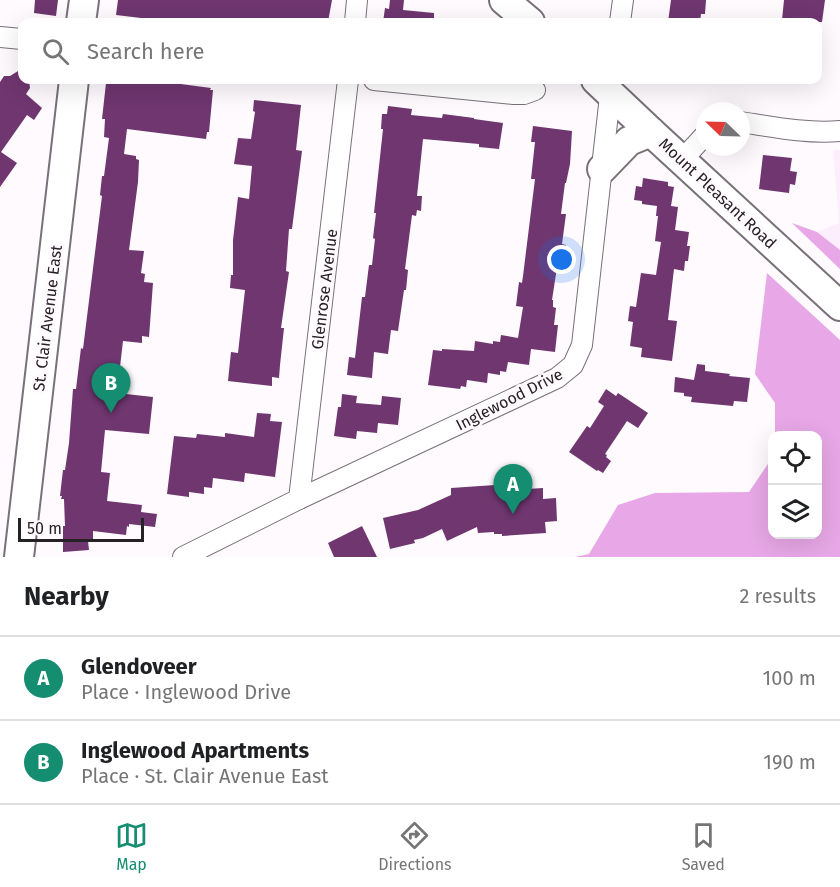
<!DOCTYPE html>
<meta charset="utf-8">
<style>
body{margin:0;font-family:"Fira Sans",sans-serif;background:#f6f6f6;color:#202124}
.controls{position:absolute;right:18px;bottom:18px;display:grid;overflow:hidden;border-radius:12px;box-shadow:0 6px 24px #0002}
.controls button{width:54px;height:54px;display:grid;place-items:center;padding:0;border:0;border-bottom:2px solid #e0e0e0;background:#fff;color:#202124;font:30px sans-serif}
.compass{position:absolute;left:696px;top:102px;width:54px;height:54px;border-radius:50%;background:#fff;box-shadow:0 6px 24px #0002;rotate:293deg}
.scale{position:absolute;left:18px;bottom:15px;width:126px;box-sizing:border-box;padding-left:6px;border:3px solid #252225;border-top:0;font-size:16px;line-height:21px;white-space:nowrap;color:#252225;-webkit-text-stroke:4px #fefafe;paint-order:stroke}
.you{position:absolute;left:562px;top:260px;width:21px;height:21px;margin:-15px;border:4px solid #fff;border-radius:50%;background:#1a73e8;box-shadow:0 0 0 9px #1a73e833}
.badge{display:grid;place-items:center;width:39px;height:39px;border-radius:50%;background:#148d71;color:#fff;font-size:20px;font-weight:700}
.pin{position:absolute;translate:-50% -50px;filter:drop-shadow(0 2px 3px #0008)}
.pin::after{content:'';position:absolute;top:32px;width:21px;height:18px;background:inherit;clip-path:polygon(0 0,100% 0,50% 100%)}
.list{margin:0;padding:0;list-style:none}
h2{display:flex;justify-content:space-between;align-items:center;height:78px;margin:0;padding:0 24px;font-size:26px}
h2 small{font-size:20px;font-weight:400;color:#757577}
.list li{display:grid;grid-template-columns:39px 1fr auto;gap:18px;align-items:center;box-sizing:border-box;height:84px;padding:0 24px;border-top:2px solid #e0e0e0}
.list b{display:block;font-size:22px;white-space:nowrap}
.list p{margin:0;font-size:20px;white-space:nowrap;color:#757577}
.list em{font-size:20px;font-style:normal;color:#757577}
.icon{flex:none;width:33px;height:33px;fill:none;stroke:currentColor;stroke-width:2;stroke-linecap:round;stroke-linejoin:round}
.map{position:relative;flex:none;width:840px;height:557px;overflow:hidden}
.search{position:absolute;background:#fff;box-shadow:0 6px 24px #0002;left:18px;right:18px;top:18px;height:66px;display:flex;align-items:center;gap:15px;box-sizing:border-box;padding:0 21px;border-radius:12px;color:#757577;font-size:22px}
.sheet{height:246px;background:#fff}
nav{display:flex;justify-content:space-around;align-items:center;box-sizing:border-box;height:84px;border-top:2px solid #e0e0e0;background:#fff;font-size:16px;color:#757577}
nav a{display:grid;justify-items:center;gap:3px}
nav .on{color:#148d71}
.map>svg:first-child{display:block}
</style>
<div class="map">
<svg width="840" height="557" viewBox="0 0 840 557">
<rect width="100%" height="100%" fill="#fefafe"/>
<polygon fill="#fdeefd" points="833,150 840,150 840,250 817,232 839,223"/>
<g fill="#e8a7e7">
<polygon points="792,223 817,232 840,250 840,269"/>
<polygon points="767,273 840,340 840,557 575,557 589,554 618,505 655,493 749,492 772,458 772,534 818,534 818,436 775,435 775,403 755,374"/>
</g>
<g fill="#6f3670">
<polygon points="35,0 58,0 56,16 34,13"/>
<polygon points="118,0 332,0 328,22 166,22 166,21 116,15"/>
<polygon points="390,0 404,0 403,10 434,13 434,22 383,22 385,8 389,9"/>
<polygon points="671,0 706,0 705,14 701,14 700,22 668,22"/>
<polygon points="784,0 825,0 822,22 803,22 782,20"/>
<polygon points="18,71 22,74 22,80 29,80 30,88 26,94 42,108 34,120 27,115 1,152 17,163 0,187 0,82 4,76 10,76"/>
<polygon points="109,80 158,80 158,81 211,88 210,90 213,90 209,132 207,132 206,139 127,129 124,154 136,156 136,159 139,160 138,182 129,250 144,251 141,273 145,274 144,282 153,283 149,337 142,336 142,343 123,341 117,393 153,397 149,434 105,430 101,472 110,473 107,501 142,505 141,512 157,514 155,527 129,524 129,527 127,526 126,535 93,531 93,541 88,541 89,550 63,552 63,526 65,526 64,499 61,499 62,496 60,496 63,470 65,470 69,443 73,389 76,389 81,348 83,349 102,196 100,195 102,176 104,176 109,138 104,137 105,119 102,119 106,83 109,83"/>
<polygon points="254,100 301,105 296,150 302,151 292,229 289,229 286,271 289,272 281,328 284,328 280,365 279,378 272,377 272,386 228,381 231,352 238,353 245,290 230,288 231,275 233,275 233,240 238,197 249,199 252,166 234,164 238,138 251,139 255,112 253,111"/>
<polygon points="388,106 412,109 411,115 442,118 443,114 474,118 474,119 503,123 499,149 479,147 479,144 423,139 417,196 422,196 421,211 417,210 416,216 412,215 405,269 408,270 406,290 404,290 398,331 391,330 388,354 374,352 372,378 347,375 349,357 355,358 362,297 365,297 369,265 372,265 375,239 373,238 376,213 374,213 383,129 381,129 382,114 387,114"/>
<polygon points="533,126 572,131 570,164 566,183 565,183 561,214 566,214 562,244 566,245 564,262 558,261 552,300 553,300 553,307 556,308 554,325 558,325 555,352 531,349 529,365 508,362 506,372 500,371 500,375 488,373 487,383 467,380 466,387 461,386 460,389 428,385 433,350 442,351 442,349 474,351 475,341 493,344 493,341 500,342 501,335 518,338 523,307 516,306 519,282 522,283 523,276 535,179 531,179 535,142 531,142"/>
<polygon points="763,155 792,158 790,171 797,172 795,185 790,184 789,193 759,189"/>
<polygon points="643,178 668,182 668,186 674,187 671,206 678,207 675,230 689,232 687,246 690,246 688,261 685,261 684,271 674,269 668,320 677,321 672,361 641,357 642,348 630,346 633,322 628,321 630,306 636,307 641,273 656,275 661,242 655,241 658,216 656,216 657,206 642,204 642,201 634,200 636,186 642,187"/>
<polygon points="697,364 705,365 705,371 730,374 729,376 750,378 747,402 734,401 733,406 691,402 692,397 684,396 684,393 674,392 675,377 694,380"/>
<polygon points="606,389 616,396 618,393 648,413 638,428 627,421 605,454 607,455 606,457 611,461 603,473 598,470 597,471 569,452 587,426 590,428 604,406 598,402"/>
<polygon points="342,394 357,396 356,403 381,405 382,396 401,398 398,425 378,423 377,433 357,431 356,439 334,436 338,407 341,407"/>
<polygon points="257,413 271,414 270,421 282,422 275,477 245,473 244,482 213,478 212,488 204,487 204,494 189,492 189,497 167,494 174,436 196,438 197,434 225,437 225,433 254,437"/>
<polygon points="511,484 511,490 543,488 543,499 556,498 557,521 545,522 546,533 502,536 502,534 494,534 494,532 478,533 477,527 447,541 442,529 423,538 414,540 415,543 390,549 383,518 418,510 451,495 451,488"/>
<polygon points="362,526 377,557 334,557 328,543"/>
</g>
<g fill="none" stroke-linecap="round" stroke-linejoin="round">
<g stroke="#797179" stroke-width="22">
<g id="minor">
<polyline points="355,22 357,0"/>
<polyline points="620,22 623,0"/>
<polyline points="0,37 22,39"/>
<polyline points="374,80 514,94 524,94 535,90"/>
<path d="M741,122C773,127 808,134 840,131"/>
<polyline points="682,160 705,135"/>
<polyline points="299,499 348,80"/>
<polyline points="183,557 299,499 557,378 573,365 582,345 611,87"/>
</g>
</g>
<g stroke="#797179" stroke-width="32">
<g id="secondary">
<polyline points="504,0 530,22"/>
<polyline points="81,22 84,0"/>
<polyline points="596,80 651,132 840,306"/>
<polyline points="602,169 629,141 651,132"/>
<polyline points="19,557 74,80"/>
</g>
</g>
<use href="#minor" stroke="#fff" stroke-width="20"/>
<use href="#secondary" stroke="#fff" stroke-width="28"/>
</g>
<g text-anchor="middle" stroke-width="6" stroke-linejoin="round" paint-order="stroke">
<g font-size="16" fill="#252225" stroke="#fefafe">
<text transform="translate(718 193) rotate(43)" y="6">Mount Pleasant Road</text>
<text transform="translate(324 289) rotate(-83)" y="6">Glenrose Avenue</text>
<text transform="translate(47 318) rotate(-83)" y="6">St. Clair Avenue East</text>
<text transform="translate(509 399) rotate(-27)" y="6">Inglewood Drive</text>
</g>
</g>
</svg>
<div class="controls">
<button><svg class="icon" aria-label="locate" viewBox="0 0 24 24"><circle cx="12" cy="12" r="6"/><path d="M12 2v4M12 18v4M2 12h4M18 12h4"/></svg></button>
<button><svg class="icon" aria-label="layers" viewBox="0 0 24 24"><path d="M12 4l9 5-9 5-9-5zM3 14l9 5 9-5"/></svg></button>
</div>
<svg class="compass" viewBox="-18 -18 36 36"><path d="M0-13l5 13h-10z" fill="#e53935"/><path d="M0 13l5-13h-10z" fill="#757577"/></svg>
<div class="scale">50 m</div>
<div class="you"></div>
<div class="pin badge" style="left:513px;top:514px">A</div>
<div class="pin badge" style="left:111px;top:413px">B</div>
<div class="search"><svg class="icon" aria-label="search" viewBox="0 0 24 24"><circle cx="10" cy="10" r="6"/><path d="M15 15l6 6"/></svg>Search here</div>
</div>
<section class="sheet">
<h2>Nearby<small>2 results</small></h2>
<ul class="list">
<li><span class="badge">A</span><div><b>Glendoveer</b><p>Place · Inglewood Drive</p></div><em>100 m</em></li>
<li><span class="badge">B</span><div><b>Inglewood Apartments</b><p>Place · St. Clair Avenue East</p></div><em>190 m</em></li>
</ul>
</section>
<nav>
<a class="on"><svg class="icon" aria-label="map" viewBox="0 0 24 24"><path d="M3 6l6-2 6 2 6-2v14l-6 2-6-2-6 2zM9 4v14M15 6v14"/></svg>Map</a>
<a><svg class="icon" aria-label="directions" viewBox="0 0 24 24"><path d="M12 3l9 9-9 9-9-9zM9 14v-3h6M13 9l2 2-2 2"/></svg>Directions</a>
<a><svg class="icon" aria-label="saved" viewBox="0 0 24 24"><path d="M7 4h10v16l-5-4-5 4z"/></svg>Saved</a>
</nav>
